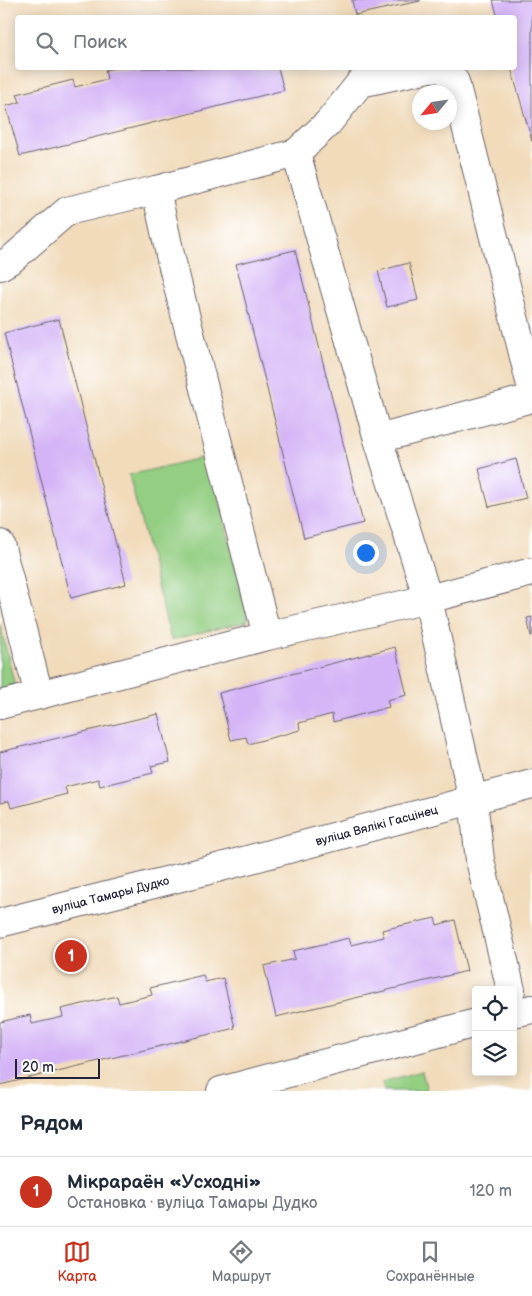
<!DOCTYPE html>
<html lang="ru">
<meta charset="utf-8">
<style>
body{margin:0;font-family:"Balsamiq Sans",sans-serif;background:#f6f6f7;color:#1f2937}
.controls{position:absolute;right:15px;bottom:15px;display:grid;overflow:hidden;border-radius:5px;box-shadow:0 2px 12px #0003}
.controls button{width:45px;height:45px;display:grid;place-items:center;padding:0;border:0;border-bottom:1px solid #e0e1e3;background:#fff;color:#1f2937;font:25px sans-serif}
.compass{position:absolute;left:412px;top:85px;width:45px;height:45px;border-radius:50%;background:#fff;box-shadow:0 2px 12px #0003;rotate:241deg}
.scale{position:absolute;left:15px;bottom:12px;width:85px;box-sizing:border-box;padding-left:5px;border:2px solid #22223b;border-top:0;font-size:14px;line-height:18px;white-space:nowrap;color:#22223b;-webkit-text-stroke:4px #fff;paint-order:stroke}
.you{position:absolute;left:365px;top:552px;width:18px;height:18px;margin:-12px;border:4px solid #fff;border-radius:50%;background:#1a73e8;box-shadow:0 0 0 8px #1a73e833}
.badge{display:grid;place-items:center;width:32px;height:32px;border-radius:50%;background:#c8321e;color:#fff;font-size:16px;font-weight:700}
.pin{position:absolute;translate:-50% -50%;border:2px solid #fff;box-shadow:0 1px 5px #0006}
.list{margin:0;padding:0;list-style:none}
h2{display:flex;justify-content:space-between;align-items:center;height:65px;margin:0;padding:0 20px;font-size:21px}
h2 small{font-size:16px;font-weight:400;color:#747a83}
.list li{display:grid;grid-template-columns:32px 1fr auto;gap:15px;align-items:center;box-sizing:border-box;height:70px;padding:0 20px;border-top:1px solid #e0e1e3}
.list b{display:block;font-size:19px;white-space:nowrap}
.list p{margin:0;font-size:16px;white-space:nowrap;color:#747a83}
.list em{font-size:16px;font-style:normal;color:#747a83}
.icon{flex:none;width:28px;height:28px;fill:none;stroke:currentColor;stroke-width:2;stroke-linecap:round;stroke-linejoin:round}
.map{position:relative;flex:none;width:532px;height:1091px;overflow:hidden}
.search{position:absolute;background:#fff;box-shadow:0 2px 12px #0003;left:15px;right:15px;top:15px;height:55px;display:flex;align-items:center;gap:12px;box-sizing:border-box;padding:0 18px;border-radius:5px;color:#747a83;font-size:19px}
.sheet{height:135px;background:#fff}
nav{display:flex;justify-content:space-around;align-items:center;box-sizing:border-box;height:70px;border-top:1px solid #e0e1e3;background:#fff;font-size:14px;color:#747a83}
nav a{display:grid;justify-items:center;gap:2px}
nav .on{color:#c8321e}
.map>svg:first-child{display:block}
</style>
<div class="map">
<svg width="532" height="1091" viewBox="0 0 532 1091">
<rect width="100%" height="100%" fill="#fff"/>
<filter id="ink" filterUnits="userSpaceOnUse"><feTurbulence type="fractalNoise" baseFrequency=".02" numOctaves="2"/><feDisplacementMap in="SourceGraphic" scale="10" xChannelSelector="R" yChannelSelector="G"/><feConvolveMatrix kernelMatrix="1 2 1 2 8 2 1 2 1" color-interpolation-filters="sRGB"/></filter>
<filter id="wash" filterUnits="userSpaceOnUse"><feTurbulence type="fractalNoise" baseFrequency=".0096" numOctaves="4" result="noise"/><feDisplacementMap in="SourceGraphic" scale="20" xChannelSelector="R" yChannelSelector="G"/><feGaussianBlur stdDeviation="1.12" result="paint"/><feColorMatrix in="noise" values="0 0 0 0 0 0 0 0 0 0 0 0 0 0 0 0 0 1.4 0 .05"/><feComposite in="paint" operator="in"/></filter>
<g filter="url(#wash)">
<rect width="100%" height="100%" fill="#f1dbbb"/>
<g fill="#93ce82" stroke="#5a785e">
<polygon points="209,456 248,621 171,640 129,475"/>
<polygon points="0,624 15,686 0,690"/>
<polygon points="422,1071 427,1091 384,1091 382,1082"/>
</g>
<g id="blocks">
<g fill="#d4b4f6">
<polygon points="352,0 420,0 420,1 355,15"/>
<polygon points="493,0 532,0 532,141 511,68 514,68 514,18 498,18"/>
<polygon points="116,68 278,68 284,90 20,156 6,106 20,102 17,94 73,80 75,87 107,79 105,70"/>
<polygon points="295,250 363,523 304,538 236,264"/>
<polygon points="409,263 418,300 387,307 378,271"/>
<polygon points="59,319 126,584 71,598 4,333"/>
<polygon points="516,459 526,498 489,507 479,469"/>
<polygon points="532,617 532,636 531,636 527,618"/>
<polygon points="395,647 407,695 387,700 389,707 333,722 332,714 299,723 300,730 248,744 246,737 231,740 219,693"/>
<polygon points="158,714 170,762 151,766 153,773 100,786 98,779 65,787 67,794 11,808 9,801 0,803 0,752"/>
<polygon points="435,918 437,925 455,920 467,971 276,1017 264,966 295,959 293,951 349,938 351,945 384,937 382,930"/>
<polygon points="203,975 205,982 223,978 235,1028 0,1085 0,1022 30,1015 32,1024 63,1017 61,1009 117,996 119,1003 152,995 150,988"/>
</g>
</g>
</g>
<g filter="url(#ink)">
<use href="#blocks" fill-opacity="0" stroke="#6a6368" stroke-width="1"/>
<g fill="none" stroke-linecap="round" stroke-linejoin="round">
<g stroke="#6a6368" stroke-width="30">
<g id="minor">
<polyline points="429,68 360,83 328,123 296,153 378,439 428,599 532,572"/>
<polyline points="435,68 446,70 455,82 532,389"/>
<polyline points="156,190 171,259 267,636"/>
<polyline points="0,266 12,259 67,211 156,190 296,153"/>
<polyline points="378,439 532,398"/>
<polyline points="0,544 9,579"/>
<polyline points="0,581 9,579 39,695"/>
<polyline points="0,705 267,636 428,599 473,800 480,860 511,990"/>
<path id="s1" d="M0,923L221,867L532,784"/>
<polyline points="513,1013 532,1009"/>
<polyline points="221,1091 476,1023"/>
</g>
</g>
<use href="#minor" stroke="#fff" stroke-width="28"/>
</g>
</g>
<g text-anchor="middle" stroke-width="4" stroke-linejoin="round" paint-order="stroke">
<g font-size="12" fill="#22223b" stroke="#fff">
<text dy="4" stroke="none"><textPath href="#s1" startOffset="389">вуліца Вялікі Гасцінец</textPath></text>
<text dy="4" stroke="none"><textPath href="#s1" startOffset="114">вуліца Тамары Дудко</textPath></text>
</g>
</g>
</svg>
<div class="controls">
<button><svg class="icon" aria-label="locate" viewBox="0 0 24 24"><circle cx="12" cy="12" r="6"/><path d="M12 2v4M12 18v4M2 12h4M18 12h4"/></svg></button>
<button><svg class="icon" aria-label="layers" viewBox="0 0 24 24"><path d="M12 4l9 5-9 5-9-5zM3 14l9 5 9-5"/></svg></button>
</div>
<svg class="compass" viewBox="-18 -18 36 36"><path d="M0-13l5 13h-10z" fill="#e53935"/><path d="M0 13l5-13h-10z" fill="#747a83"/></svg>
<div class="scale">20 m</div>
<div class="you"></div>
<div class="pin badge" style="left:71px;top:956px">1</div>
<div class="search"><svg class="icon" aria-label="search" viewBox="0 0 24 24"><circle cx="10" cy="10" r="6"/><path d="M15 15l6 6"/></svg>Поиск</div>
</div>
<section class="sheet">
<h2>Рядом<small></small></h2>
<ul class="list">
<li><span class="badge">1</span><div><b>Мікрараён «Усходні»</b><p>Остановка · вуліца Тамары Дудко</p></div><em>120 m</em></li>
</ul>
</section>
<nav>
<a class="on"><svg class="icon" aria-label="map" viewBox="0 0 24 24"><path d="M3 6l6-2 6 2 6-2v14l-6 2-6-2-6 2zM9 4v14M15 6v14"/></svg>Карта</a>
<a><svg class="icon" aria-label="directions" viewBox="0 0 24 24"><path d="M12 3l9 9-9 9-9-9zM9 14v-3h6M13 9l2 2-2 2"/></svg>Маршрут</a>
<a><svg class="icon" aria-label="saved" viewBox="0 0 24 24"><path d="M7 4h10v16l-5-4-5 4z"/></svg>Сохранённые</a>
</nav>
